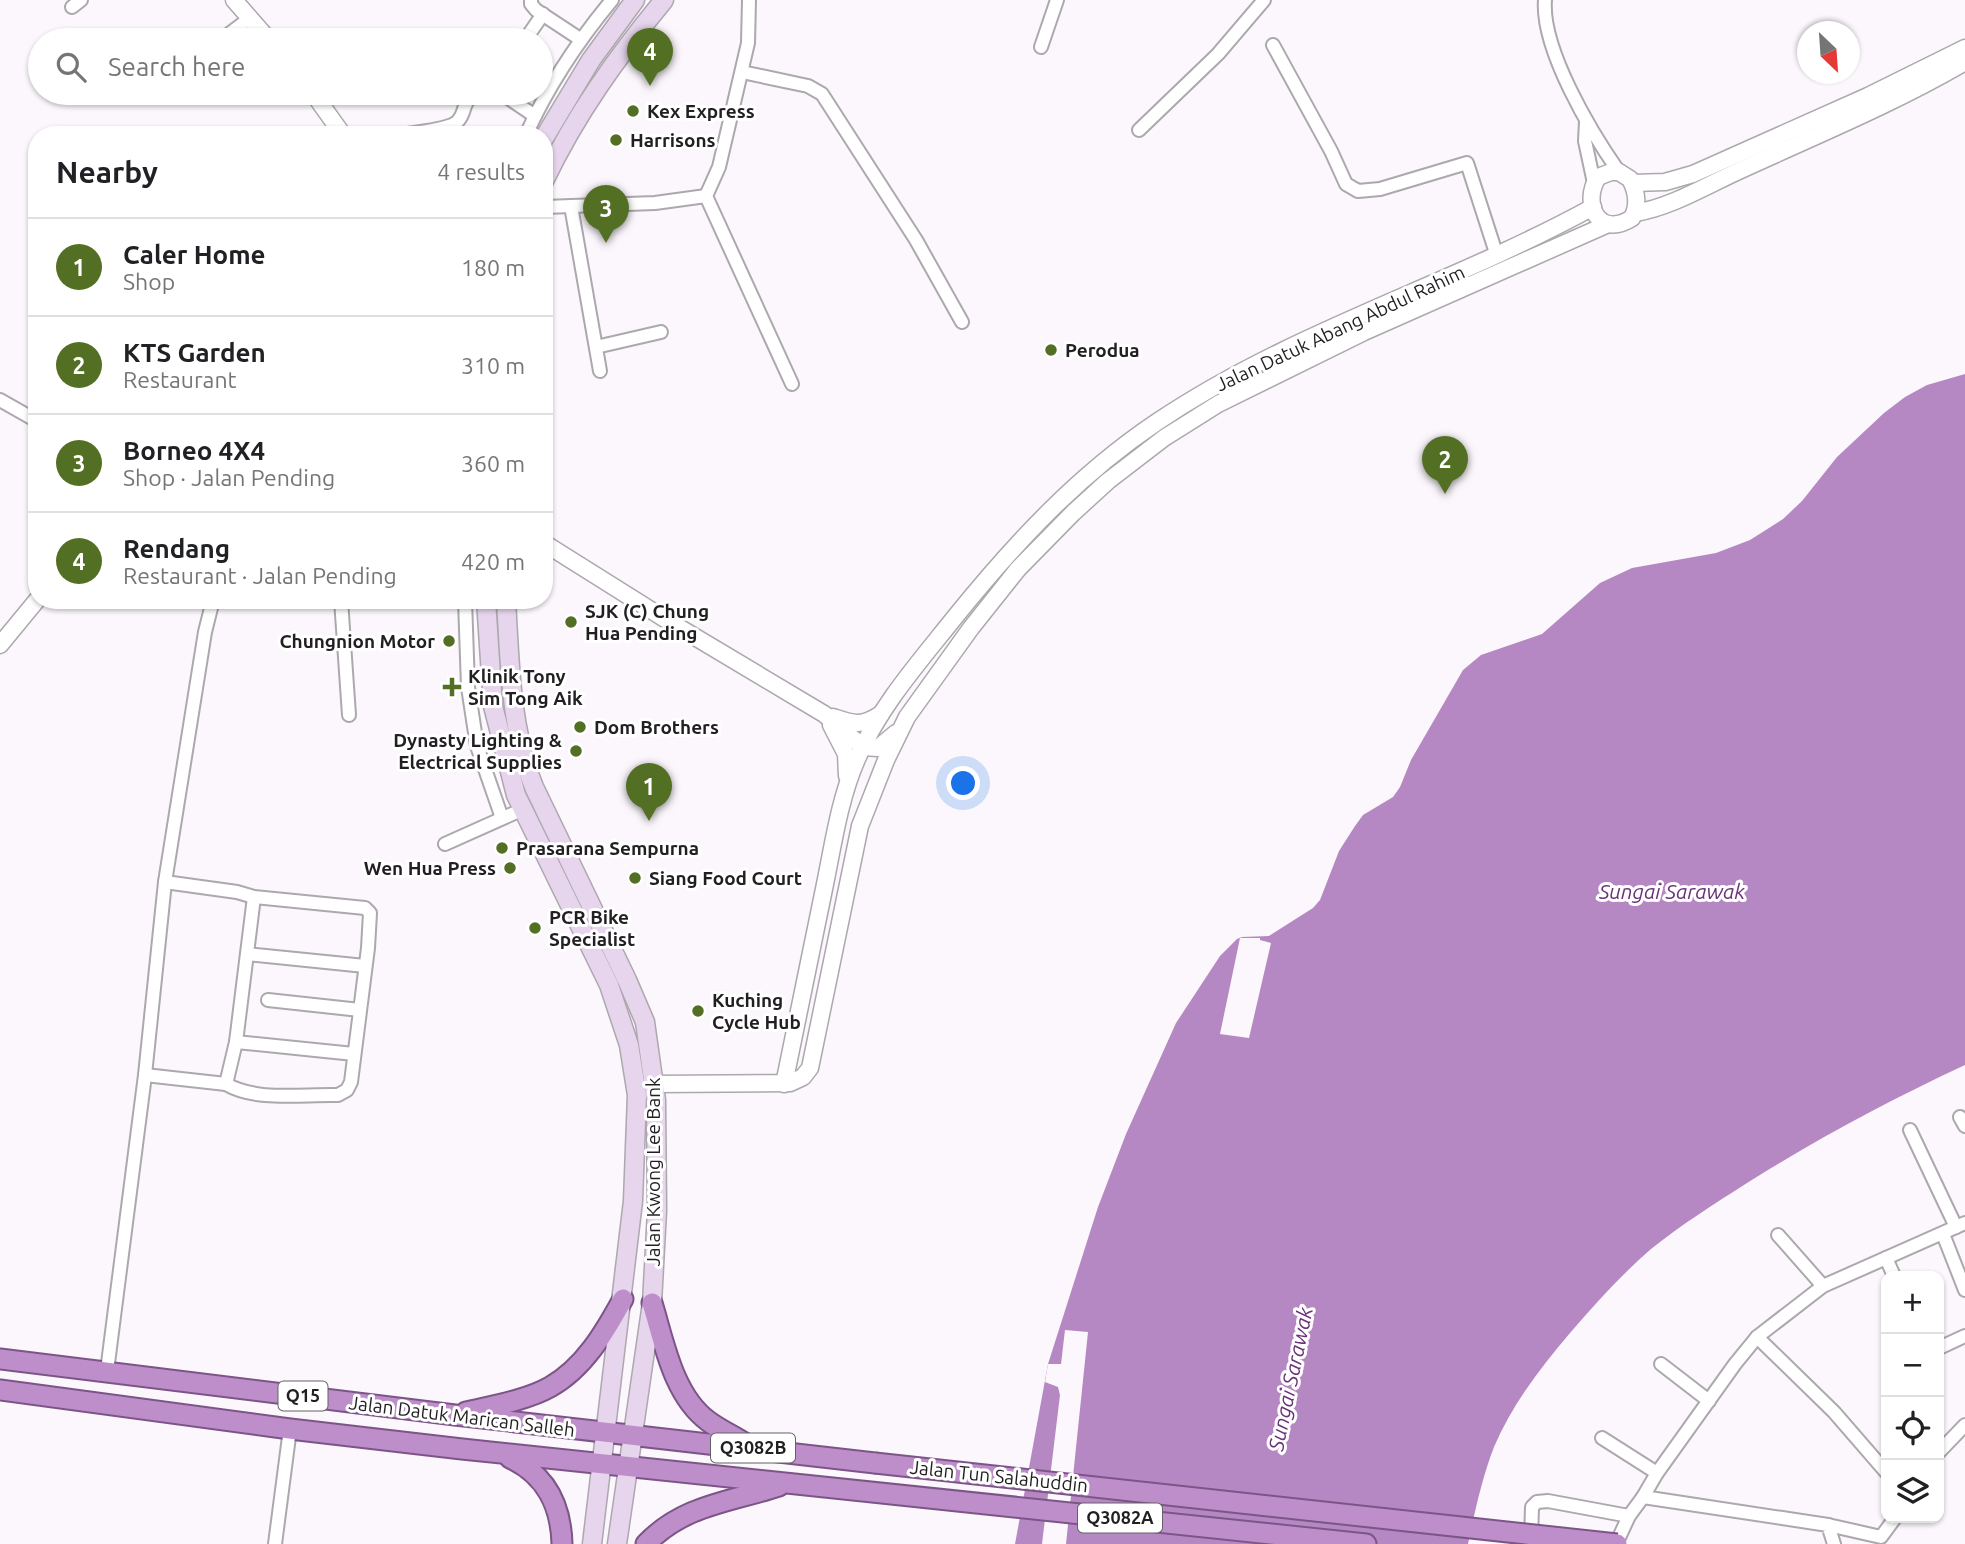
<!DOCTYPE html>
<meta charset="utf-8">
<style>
body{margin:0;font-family:Ubuntu,sans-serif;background:#f2f2f2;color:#202124}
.controls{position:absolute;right:21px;bottom:21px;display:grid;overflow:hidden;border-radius:14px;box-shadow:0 2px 5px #0004}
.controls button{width:63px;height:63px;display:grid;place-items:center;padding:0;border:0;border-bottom:2px solid #e0e0e0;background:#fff;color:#202124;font:35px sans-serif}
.compass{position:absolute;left:1797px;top:21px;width:63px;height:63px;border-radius:50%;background:#fff;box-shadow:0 2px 5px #0004;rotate:155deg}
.you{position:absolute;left:964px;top:784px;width:24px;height:24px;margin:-18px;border:5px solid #fff;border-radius:50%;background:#1a73e8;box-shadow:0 0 0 10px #1a73e833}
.badge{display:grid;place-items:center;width:46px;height:46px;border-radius:50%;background:#536f23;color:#fff;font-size:23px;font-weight:700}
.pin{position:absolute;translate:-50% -58px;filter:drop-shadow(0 2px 4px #0008)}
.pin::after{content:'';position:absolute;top:37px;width:24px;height:21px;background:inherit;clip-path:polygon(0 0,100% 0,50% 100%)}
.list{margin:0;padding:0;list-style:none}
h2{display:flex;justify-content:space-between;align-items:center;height:91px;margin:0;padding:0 28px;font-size:30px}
h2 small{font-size:23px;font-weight:400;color:#757577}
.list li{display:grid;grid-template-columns:46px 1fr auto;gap:21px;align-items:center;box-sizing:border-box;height:98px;padding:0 28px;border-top:2px solid #e0e0e0}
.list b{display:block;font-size:26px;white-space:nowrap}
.list p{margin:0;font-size:23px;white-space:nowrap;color:#757577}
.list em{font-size:23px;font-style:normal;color:#757577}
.icon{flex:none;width:38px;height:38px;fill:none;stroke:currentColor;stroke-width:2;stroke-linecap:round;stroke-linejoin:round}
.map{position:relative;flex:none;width:1965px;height:1544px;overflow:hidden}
.search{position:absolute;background:#fff;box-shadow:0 2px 5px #0004;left:28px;top:28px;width:525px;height:77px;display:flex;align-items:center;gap:18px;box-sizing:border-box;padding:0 24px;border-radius:38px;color:#757577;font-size:26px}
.panel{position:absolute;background:#fff;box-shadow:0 2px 5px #0004;left:28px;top:126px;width:525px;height:483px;border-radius:28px}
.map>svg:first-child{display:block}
</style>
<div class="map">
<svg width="1965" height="1544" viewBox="0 0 1965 1544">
<rect width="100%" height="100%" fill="#fbf7fc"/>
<path fill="#b688c3" d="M1965,374V1065C1890,1100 1817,1139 1747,1183C1714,1204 1681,1225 1651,1249C1622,1274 1595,1304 1570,1333C1540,1368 1512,1405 1494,1447C1482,1478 1475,1511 1468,1544H1015L1048,1364L1098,1207L1126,1134L1176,1023L1220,956L1237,939L1242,937L1269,936L1313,908L1320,900L1339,851L1355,826L1363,815L1393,797L1400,787L1411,760L1463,670L1481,655L1542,634L1600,583L1632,568L1716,553L1750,540L1783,519L1802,501L1837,457L1884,413L1905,397L1927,385Z"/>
<g fill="#fbf7fc">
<polygon points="1240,938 1260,938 1260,940 1271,943 1249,1038 1220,1034"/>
<polygon points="1065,1330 1088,1332 1066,1544 1042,1544 1060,1395 1058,1387 1045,1382 1048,1364 1061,1364"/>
</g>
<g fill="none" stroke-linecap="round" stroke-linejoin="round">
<g stroke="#aca8ad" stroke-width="16">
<g id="minor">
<polyline points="531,0 531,4 536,10 580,39"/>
<polyline points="749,0 748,43 719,167 706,196 792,384"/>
<path d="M1545,0C1541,49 1591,132 1619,172"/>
<polyline points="72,7 81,0"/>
<polyline points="221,40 250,18"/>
<polyline points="525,40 543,14"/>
<polyline points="1273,45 1331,151 1346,184 1358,191 1380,189 1467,163 1497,256"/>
<polyline points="1041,47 1057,0"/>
<polyline points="742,72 808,86 822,94 916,240 962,322"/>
<polyline points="501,93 535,116"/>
<polyline points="1586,121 1585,141 1594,183"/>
<polyline points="1139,130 1218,54 1264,0"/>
<path d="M401,135C414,132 450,130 458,121C467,111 460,106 475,93"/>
<path d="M526,135C548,86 578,41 612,0"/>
<polyline points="571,206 600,371"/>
<polyline points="544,207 655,203 706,196"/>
<polyline points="596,347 661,332"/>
<polyline points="0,400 37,421"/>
<polyline points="341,600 349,715"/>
<polyline points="465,600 468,687 477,746 502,818"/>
<polyline points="445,844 521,810"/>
<path d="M165,882L237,892L254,897L365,908L370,913L368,948L351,1082L347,1090L338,1095C302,1094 257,1102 226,1084"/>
<polyline points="247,954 365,966"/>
<polyline points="268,1000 360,1010"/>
<polyline points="236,1042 354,1054"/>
<polyline points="145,1075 226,1084 236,1042 254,897"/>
<polyline points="1960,1117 1965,1126"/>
<polyline points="1910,1130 1956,1227"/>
<polyline points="1943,1234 1965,1290"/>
<polyline points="1778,1235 1823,1286"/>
<polyline points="1886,1258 1894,1276"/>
<polyline points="1757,1337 1834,1412 1886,1472"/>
<polyline points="1939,1348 1965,1336"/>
<polyline points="1661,1364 1709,1401"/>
<polyline points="107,1371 145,1075 165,882 205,632 213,600"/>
<polyline points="1602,1438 1657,1473"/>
<polyline points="1939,1452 1965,1425"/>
<polyline points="1828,1525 1881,1537 1895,1518"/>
<polyline points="1531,1540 1532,1507 1537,1502 1548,1501 1629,1516"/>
<polyline points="275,1544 290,1429"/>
<polyline points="1616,1544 1629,1516 1643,1497"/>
<polyline points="1834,1544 1828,1525 1643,1497 1657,1473 1735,1364 1757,1337 1823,1286 1965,1223"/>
</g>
</g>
<g stroke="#aca8ad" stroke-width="19">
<g id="tertiary">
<polyline points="234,0 269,40"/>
<polyline points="313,93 343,135"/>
<path d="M1611,172H1619L1630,179C1637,192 1639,205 1632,218C1599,239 1581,204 1598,177Z"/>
<polyline points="1633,183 1665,182 1693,174 1868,96 1965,48"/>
<path d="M1635,213C1672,207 1709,184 1743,169C1817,135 1895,103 1965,62"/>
<polyline points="544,543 665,619 824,714 863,747 878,748 896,733"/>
<polyline points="0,645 37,600"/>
<path d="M833,717C854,724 861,727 881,714"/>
<polyline points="831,725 846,754 847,776"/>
<polyline points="654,1084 790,1083 803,1077 810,1068 860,826 886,760 907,717 971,628 1018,569 1073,513 1108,481 1164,438 1218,404 1364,332 1606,225"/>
<path d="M784,1084C797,1019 811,954 824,889C833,846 839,800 857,759C879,707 920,661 955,617C1014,544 1078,475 1157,422C1292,331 1451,285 1593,207"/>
</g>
</g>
<g stroke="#aca8ad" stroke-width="21">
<g id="secondary">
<polyline points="544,138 591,60 635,0"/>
<path d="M544,181C576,114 617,57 664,0"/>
<polyline points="486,600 493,706 516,795 609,985 629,1045 637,1095 633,1201 592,1544"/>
<path d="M506,600C510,664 510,727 534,787L627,980L645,1022L656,1100L657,1211L652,1303L617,1544"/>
</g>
</g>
<g stroke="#7c5587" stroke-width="23">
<g id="trunk">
<path d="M652,1303C664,1342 673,1395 708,1421C720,1430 734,1436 746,1444"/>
<polyline points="0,1359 455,1415 875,1463"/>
<polyline points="0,1390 290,1429 462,1449 1366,1544"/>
<path d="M466,1412C492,1406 527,1400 550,1387C584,1368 605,1332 623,1299"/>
<path d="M510,1458C546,1475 561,1505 562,1544"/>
<path d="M646,1544C683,1505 730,1502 779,1486"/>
</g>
</g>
<use href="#minor" stroke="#fff" stroke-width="12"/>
<use href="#tertiary" stroke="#fff" stroke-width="16"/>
<use href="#secondary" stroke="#e6d5ec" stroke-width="18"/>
<use href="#trunk" stroke="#be8ecb" stroke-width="19"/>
<g stroke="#7c5587" stroke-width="23" stroke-linecap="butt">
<polyline id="trunk-bridge" points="875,1463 1617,1544"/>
</g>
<use href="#trunk-bridge" stroke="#be8ecb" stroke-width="19"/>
</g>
<g fill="#536f23" stroke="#fff" stroke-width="2.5">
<circle cx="633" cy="111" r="7"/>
<circle cx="616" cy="140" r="7"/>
<circle cx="1051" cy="350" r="7"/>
<circle cx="571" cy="622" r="7"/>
<circle cx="449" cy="641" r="7"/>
<path d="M448.5 676.5h7v7h7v7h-7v7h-7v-7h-7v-7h7z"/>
<circle cx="580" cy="727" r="7"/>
<circle cx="576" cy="751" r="7"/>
<circle cx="502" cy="848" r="7"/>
<circle cx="510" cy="868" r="7"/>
<circle cx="635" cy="878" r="7"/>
<circle cx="535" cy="928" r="7"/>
<circle cx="698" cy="1011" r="7"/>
</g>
<g text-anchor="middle" stroke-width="6" stroke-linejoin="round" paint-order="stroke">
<g fill="#fff" stroke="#646264" stroke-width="2">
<rect x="278.5" y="1381.5" width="49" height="29" rx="5"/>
<rect x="711" y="1433.5" width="84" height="29" rx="5"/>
<rect x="1078" y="1503.5" width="84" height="29" rx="5"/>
</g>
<g font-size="18" font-weight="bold" fill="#211f21">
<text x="303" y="1402">Q15</text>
<text x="753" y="1454">Q3082B</text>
<text x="1120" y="1524">Q3082A</text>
</g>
<g font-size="19" font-weight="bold" fill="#211f21" stroke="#fff" text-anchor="start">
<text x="647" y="118">Kex Express</text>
<text x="630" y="147">Harrisons</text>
<text x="1065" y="357">Perodua</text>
<text x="585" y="618">SJK (C) Chung<tspan x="585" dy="22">Hua Pending</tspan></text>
<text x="435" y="648" text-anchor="end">Chungnion Motor</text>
<text x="468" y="683">Klinik Tony<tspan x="468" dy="22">Sim Tong Aik</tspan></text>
<text x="594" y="734">Dom Brothers</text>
<text x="562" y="747" text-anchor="end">Dynasty Lighting &amp;<tspan x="562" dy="22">Electrical Supplies</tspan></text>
<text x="516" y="855">Prasarana Sempurna</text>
<text x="496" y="875" text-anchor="end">Wen Hua Press</text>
<text x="649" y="885">Siang Food Court</text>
<text x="549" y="924">PCR Bike<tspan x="549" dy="22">Specialist</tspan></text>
<text x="712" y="1007">Kuching<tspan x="712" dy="22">Cycle Hub</tspan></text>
</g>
<g font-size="19" fill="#211f21" stroke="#fff">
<text transform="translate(1340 328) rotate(-25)" y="7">Jalan Datuk Abang Abdul Rahim</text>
<text transform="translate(653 1172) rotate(-90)" y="7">Jalan Kwong Lee Bank</text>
<text transform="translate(462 1416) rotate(7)" y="7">Jalan Datuk Marican Salleh</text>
<text transform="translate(999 1476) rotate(6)" y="7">Jalan Tun Salahuddin</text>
</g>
<g font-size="21" font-style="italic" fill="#6a3279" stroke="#fff">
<text x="1672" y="899">Sungai Sarawak</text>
<text transform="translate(1291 1379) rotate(-78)" y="7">Sungai Sarawak</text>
</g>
</g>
</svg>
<div class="controls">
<button>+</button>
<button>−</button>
<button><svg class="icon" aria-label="locate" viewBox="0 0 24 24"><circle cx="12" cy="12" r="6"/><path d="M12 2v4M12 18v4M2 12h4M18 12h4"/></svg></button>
<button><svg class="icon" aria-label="layers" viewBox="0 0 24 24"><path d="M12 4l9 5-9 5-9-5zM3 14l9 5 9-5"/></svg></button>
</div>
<svg class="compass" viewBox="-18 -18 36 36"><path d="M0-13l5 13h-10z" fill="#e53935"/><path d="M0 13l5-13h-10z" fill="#757577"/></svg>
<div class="you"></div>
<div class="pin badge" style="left:649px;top:821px">1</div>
<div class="pin badge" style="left:1445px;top:494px">2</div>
<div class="pin badge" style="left:606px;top:243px">3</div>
<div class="pin badge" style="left:650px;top:86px">4</div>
<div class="search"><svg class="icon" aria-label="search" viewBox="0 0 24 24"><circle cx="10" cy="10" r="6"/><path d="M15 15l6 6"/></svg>Search here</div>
<section class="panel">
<h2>Nearby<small>4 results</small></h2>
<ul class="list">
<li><span class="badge">1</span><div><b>Caler Home</b><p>Shop</p></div><em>180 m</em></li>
<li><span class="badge">2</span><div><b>KTS Garden</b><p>Restaurant</p></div><em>310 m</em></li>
<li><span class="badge">3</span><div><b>Borneo 4X4</b><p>Shop · Jalan Pending</p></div><em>360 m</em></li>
<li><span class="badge">4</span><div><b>Rendang</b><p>Restaurant · Jalan Pending</p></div><em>420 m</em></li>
</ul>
</section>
</div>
